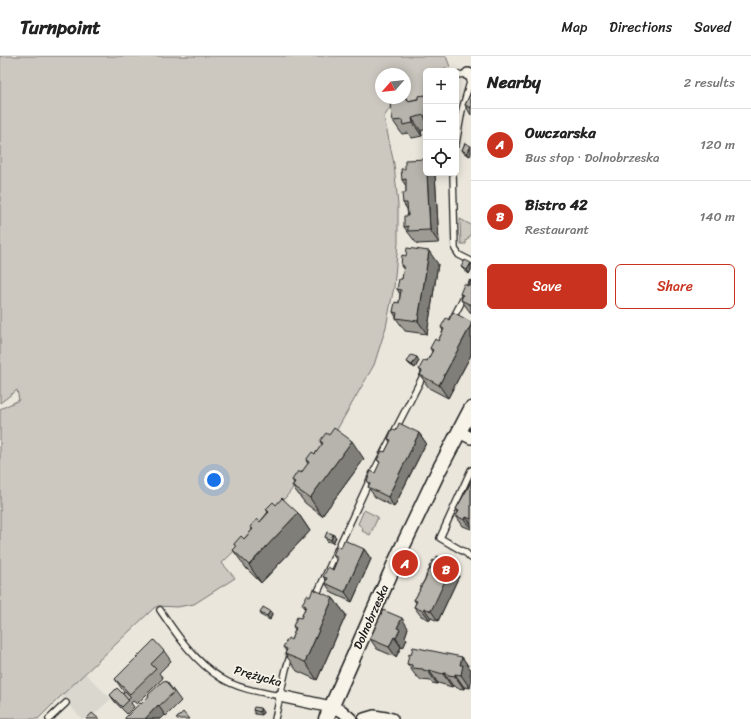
<!DOCTYPE html>
<meta charset="utf-8">
<style>
body{margin:0;font-family:Sriracha,sans-serif;background:#f2f2f2;color:#222}
.controls{position:absolute;right:12px;top:12px;display:grid;overflow:hidden;border-radius:6px;box-shadow:0 2px 10px #0003}
.controls button{width:36px;height:36px;display:grid;place-items:center;padding:0;border:0;border-bottom:1px solid #e0e0e0;background:#fff;color:#222;font:20px sans-serif}
.compass{position:absolute;left:375px;top:12px;width:36px;height:36px;border-radius:50%;background:#fff;box-shadow:0 2px 10px #0003;rotate:242deg}
.you{position:absolute;left:214px;top:424px;width:14px;height:14px;margin:-10px;border:3px solid #fff;border-radius:50%;background:#1a73e8;box-shadow:0 0 0 6px #1a73e833}
.badge{display:grid;place-items:center;width:26px;height:26px;border-radius:50%;background:#c8321e;color:#fff;font-size:13px;font-weight:700}
.pin{position:absolute;translate:-50% -50%;border:2px solid #fff;box-shadow:0 1px 4px #0006}
.list{margin:0;padding:0;list-style:none}
h2{display:flex;justify-content:space-between;align-items:center;height:52px;margin:0;padding:0 16px;font-size:17px}
h2 small{font-size:13px;font-weight:400;color:#767676}
.list li{display:grid;grid-template-columns:26px 1fr auto;gap:12px;align-items:center;box-sizing:border-box;height:72px;padding:0 16px;border-top:1px solid #e0e0e0}
.list b{display:block;font-size:15px;white-space:nowrap}
.list p{margin:0;font-size:13px;white-space:nowrap;color:#767676}
.list em{font-size:13px;font-style:normal;color:#767676}
.actions{display:flex;gap:8px;padding:12px 16px}
.actions a{flex:1;padding:9px 0;border:1px solid #c8321e;border-radius:6px;text-align:center;font-size:14px;color:#c8321e}
.actions .main{background:#c8321e;color:#fff}
.icon{flex:none;width:22px;height:22px;fill:none;stroke:currentColor;stroke-width:2;stroke-linecap:round;stroke-linejoin:round}
.map{position:relative;flex:none;width:471px;height:663px;overflow:hidden}
header{display:flex;align-items:center;gap:24px;box-sizing:border-box;height:56px;padding:0 20px;background:#fff;border-bottom:1px solid #e0e0e0}
header strong{font-size:19px}
nav{display:flex;gap:22px;margin-inline-start:auto;font-size:14px}
main{display:flex}
aside{flex:1;background:#fff}
.map>svg:first-child{display:block}
</style>
<header>
<strong>Turnpoint</strong>
<nav><a>Map</a><a>Directions</a><a>Saved</a></nav>
</header>
<main>
<div class="map">
<svg width="471" height="663" viewBox="0 0 471 663">
<rect width="100%" height="100%" fill="#eae6dc"/>
<filter id="ink" filterUnits="userSpaceOnUse"><feTurbulence type="fractalNoise" baseFrequency=".025" numOctaves="2"/><feDisplacementMap in="SourceGraphic" scale="8" xChannelSelector="R" yChannelSelector="G"/><feConvolveMatrix kernelMatrix="1 2 1 2 8 2 1 2 1" color-interpolation-filters="sRGB"/></filter>
<g filter="url(#ink)">
<polygon fill="#dad7ce" points="85,617 111,643 89,663 82,663 61,640"/>
<g fill="#ccc8c0" stroke="#74726e" fill-rule="evenodd">
<path d="M0,0H446L450,11L435,15H426V40L391,50L384,61L394,108L398,149V187L394,231L386,271L374,309L335,377L286,441L264,466L222,507L235,522L194,548L177,551L158,550L154,552L61,640L38,663H0V353L19,344L17,334L0,347ZM381,18H405V42H381Z"/>
<polygon points="460,163 471,169 471,179 466,185 466,188 461,188"/>
<polygon points="364,454 378,461 370,479 362,475 363,472 358,468"/>
</g>
<g fill="none" stroke-linecap="round" stroke-linejoin="round">
<g stroke="#1c1c1c" stroke-width="8">
<g id="service">
<polyline points="456,19 468,18"/>
<polyline points="456,88 462,54 470,26 470,19"/>
<polyline points="453,117 455,193 459,199 471,205"/>
<polyline points="452,264 471,228"/>
<polyline points="471,414 440,482 466,497 471,502"/>
<polyline points="315,542 373,417 425,316"/>
<path d="M160,554C177,579 195,606 221,622C238,633 261,636 280,640"/>
<polyline points="49,663 66,647"/>
<polyline points="275,663 286,613 291,597"/>
</g>
</g>
<g stroke="#1c1c1c" stroke-width="14">
<g id="minor">
<polyline points="468,18 471,19"/>
<polyline points="459,376 471,382"/>
<polyline points="280,640 331,651 342,655 351,663"/>
<polyline points="364,663 374,660 392,663"/>
</g>
</g>
<g stroke="#1c1c1c" stroke-width="17">
<polyline id="tertiary" points="326,663 399,498 438,416 471,353"/>
</g>
<use href="#service" stroke="#f7f3e8" stroke-width="5.5"/>
<use href="#minor" stroke="#f7f3e8" stroke-width="11"/>
<use href="#tertiary" stroke="#f7f3e8" stroke-width="14"/>
</g>
<g fill="#9d9b94" stroke="#1c1c1c">
<polygon points="471,36 471,59 465,49"/>
<polygon points="426,39 426,73 421,75 422,80 412,82 408,77 402,78 393,65 395,47 407,42 409,45 418,43"/>
<polygon points="465,87 470,100 464,97 462,94"/>
<polygon points="426,117 435,117 439,187 417,188 404,171 408,160 407,153 403,147 406,137 406,130 402,124"/>
<polygon points="438,208 427,278 405,275 396,262 396,261 393,256 399,247 400,238 397,233 402,223 404,214 401,210"/>
<polygon points="471,208 471,214 469,218 464,214 461,211"/>
<polygon points="471,224 471,257 470,256 461,244 462,241 460,238 468,230"/>
<polygon points="449,264 471,266 471,299 448,342 429,332 420,319 421,316 419,313 427,305 432,296 430,292 438,285 443,275 441,271"/>
<polygon points="419,305 415,312 410,309 407,306"/>
<polygon points="396,375 419,377 426,387 394,451 375,441 368,431 369,429 367,425 375,417 380,407 377,404 385,396 390,386 388,383"/>
<polygon points="320,385 364,403 322,460 305,447 292,430 294,427 292,424 301,417 308,408 306,404 315,398 322,389"/>
<polygon points="471,424 471,473 463,470 456,460 458,456 456,453"/>
<polygon points="276,449 298,457 310,475 261,527 246,512 233,494 236,491 234,488 244,483 252,474 250,471 260,466 268,456 266,453"/>
<polygon points="325,481 336,481 333,487 327,485"/>
<polygon points="341,492 364,493 371,503 352,546 332,537 325,527 326,524 323,521 333,514 337,505 333,499"/>
<polygon points="446,504 450,509 452,510 459,520 438,565 431,562 430,564 421,560 414,551 416,547 414,544 420,535 419,534 426,521 426,520 430,512 429,511 435,505"/>
<polygon points="310,541 333,542 346,559 317,624 297,615 285,598 286,595 283,591 291,584 295,574 293,570 301,562 305,552 302,548"/>
<polygon points="270,555 272,558 270,564 262,560 260,557"/>
<polygon points="408,572 405,581 407,583 403,592 401,591 396,601 377,593 370,583"/>
<polygon points="164,595 171,605 159,617 163,622 137,648 133,645 131,647 134,651 127,658 115,646 110,639 123,638 124,636 115,623"/>
<polygon points="462,601 471,614 470,619 470,632 464,631 464,633 457,632 455,630 453,630 452,631 438,627 437,628 432,627 431,625 421,624 418,621 416,620 407,608"/>
<polygon points="167,626 181,645 166,660 165,659 161,663 125,663 149,641 148,639"/>
<polygon points="253,654 263,656 262,659 255,658"/>
</g>
<g fill="#7f7e78" stroke="#1c1c1c">
<polygon points="412,62 421,75 422,80 413,67"/>
<polygon points="471,90 471,98 470,100 467,97"/>
<polygon points="427,117 435,117 439,187 430,174"/>
<polygon points="429,195 438,208 427,278 418,265"/>
<polygon points="471,207 471,214 469,218 467,214"/>
<polygon points="471,269 471,299 448,342 439,329"/>
<polygon points="417,301 419,305 415,312 412,309"/>
<polygon points="419,377 426,387 394,451 388,441"/>
<polygon points="352,385 364,403 322,460 310,442"/>
<polygon points="298,457 310,475 261,527 249,509"/>
<polygon points="466,461 471,468 471,472 465,464"/>
<polygon points="333,478 336,481 333,487 331,484"/>
<polygon points="364,493 371,503 352,546 345,536"/>
<polygon points="446,504 452,512 452,510 459,520 438,565 431,555"/>
<polygon points="333,542 346,559 317,624 305,606"/>
<polygon points="424,552 431,562 430,564 423,555"/>
<polygon points="270,555 272,558 270,564 267,560"/>
<polygon points="402,562 408,572 405,581 407,583 403,592 396,582 397,572"/>
<polygon points="394,581 401,591 396,601 389,591"/>
<polygon points="462,601 471,614 470,619 471,621 471,626 470,632 461,619 460,609"/>
<polygon points="429,614 438,627 437,628 428,615"/>
<polygon points="444,617 453,630 452,631 443,618"/>
<polygon points="455,618 464,631 464,633 455,620"/>
<polygon points="158,649 165,659 161,663 145,663"/>
<polygon points="260,652 263,656 262,659 260,656"/>
</g>
<g fill="#b6b4ac" stroke="#1c1c1c">
<polygon points="471,36 471,52 465,49"/>
<polygon points="426,39 426,65 424,59 412,62 413,67 403,69 402,64 393,65 390,48 395,47 395,45 407,42 408,45 418,43 418,40"/>
<polygon points="465,87 471,90 467,97 462,94"/>
<polygon points="426,103 426,117 427,117 430,174 408,175 408,170 404,171 404,160 408,160 407,147 403,147 402,137 406,137 406,123 402,124 401,113 405,113 405,104"/>
<polygon points="407,192 429,195 418,265 396,262 397,257 393,256 395,246 399,247 401,234 397,233 399,223 402,223 404,210 401,210 402,199 406,200"/>
<polygon points="465,204 471,207 467,214 461,211"/>
<polygon points="471,224 471,249 461,244 463,239 460,238 464,228 468,230"/>
<polygon points="453,256 471,266 471,269 439,329 420,319 422,315 419,313 424,304 427,305 433,294 430,292 435,283 438,285 444,273 441,271 446,262 449,264"/>
<polygon points="411,299 417,301 412,309 407,306"/>
<polygon points="399,367 419,377 388,441 368,431 370,427 367,425 371,415 375,417 380,406 377,404 382,395 385,396 391,384 388,383 392,373 396,375"/>
<polygon points="334,372 352,385 310,442 292,430 295,426 292,424 298,415 301,417 309,406 306,404 312,396 315,398 323,387 320,385 326,377 329,379"/>
<polygon points="470,424 471,424 471,463 466,461 465,464 456,460 459,455 456,453 469,430"/>
<polygon points="282,442 298,457 249,509 233,494 236,491 234,488 241,480 244,483 253,473 250,471 257,463 260,466 269,456 266,453 273,446 276,449"/>
<polygon points="327,476 333,478 331,484 325,481"/>
<polygon points="344,484 364,493 345,536 325,527 327,522 323,521 328,511 333,514 338,502 333,499 337,490 341,492"/>
<polygon points="437,500 446,504 445,507 452,510 431,555 424,552 423,555 414,551 417,545 414,544 420,534 419,534 427,520 426,520 428,515 429,515 431,511 429,511 433,504 435,505"/>
<polygon points="313,533 333,542 305,606 285,598 287,593 283,591 288,582 291,584 296,572 293,570 297,561 301,562 306,550 302,548 307,539 310,541"/>
<polygon points="263,551 270,555 267,560 260,557"/>
<polygon points="383,554 402,562 397,572 400,573 396,582 394,581 389,591 370,583"/>
<polygon points="154,584 164,595 151,608 156,613 130,638 115,623"/>
<polygon points="413,591 462,601 460,609 463,609 461,619 455,618 455,620 448,619 448,618 444,617 443,618 429,614 428,615 423,614 423,613 412,612 412,609 407,608 409,598 411,599"/>
<polygon points="163,625 167,626 169,630 174,636 159,650 158,649 145,663 125,663 125,662 140,647 141,648 149,640 148,639"/>
<polygon points="117,632 129,644 122,651 110,639"/>
<polygon points="125,635 131,641 128,644 123,638"/>
<polygon points="254,651 260,652 260,656 253,654"/>
<polygon points="183,656 189,663 176,663"/>
<polygon points="92,657 99,663 86,663"/>
</g>
</g>
<g text-anchor="middle" stroke-width="3.5" stroke-linejoin="round" paint-order="stroke">
<g font-size="12" fill="#1c1c1c" stroke="#f7f3e8">
<text transform="translate(371 561) rotate(-66)" y="4">Dolnobrzeska</text>
<text transform="translate(258 620) rotate(16)" y="4">Prężycka</text>
</g>
</g>
</svg>
<div class="controls">
<button>+</button>
<button>−</button>
<button><svg class="icon" aria-label="locate" viewBox="0 0 24 24"><circle cx="12" cy="12" r="6"/><path d="M12 2v4M12 18v4M2 12h4M18 12h4"/></svg></button>
</div>
<svg class="compass" viewBox="-18 -18 36 36"><path d="M0-13l5 13h-10z" fill="#e53935"/><path d="M0 13l5-13h-10z" fill="#767676"/></svg>
<div class="you"></div>
<div class="pin badge" style="left:405px;top:507px">A</div>
<div class="pin badge" style="left:446px;top:513px">B</div>
</div>
<aside>
<h2>Nearby<small>2 results</small></h2>
<ul class="list">
<li><span class="badge">A</span><div><b>Owczarska</b><p>Bus stop · Dolnobrzeska</p></div><em>120 m</em></li>
<li><span class="badge">B</span><div><b>Bistro 42</b><p>Restaurant</p></div><em>140 m</em></li>
</ul>
<div class="actions"><a class="main">Save</a><a>Share</a></div>
</aside>
</main>
